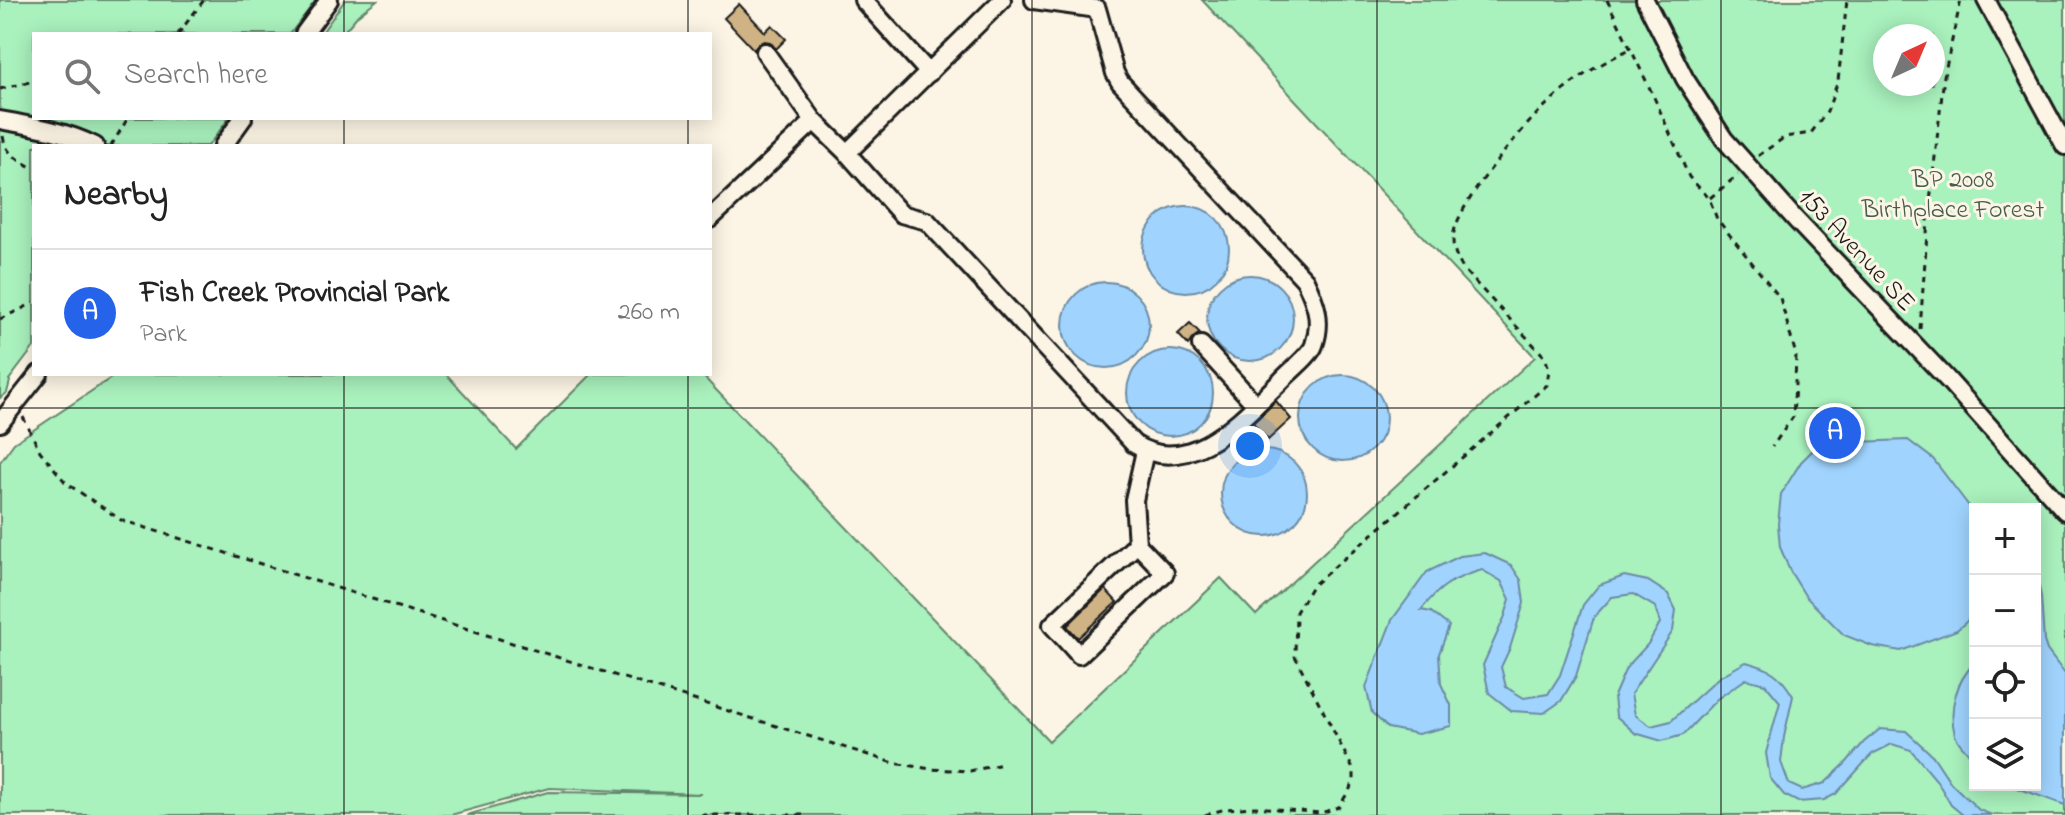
<!DOCTYPE html>
<meta charset="utf-8">
<style>
body{margin:0;font-family:"Indie Flower",sans-serif;background:#f6f6f6;color:#222}
.controls{position:absolute;right:24px;bottom:24px;display:grid;overflow:hidden;border-radius:0px;box-shadow:0 4px 20px #0003}
.controls button{width:72px;height:72px;display:grid;place-items:center;padding:0;border:0;border-bottom:2px solid #e0e0e0;background:#fff;color:#222;font:40px sans-serif}
.compass{position:absolute;left:1873px;top:24px;width:72px;height:72px;border-radius:50%;background:#fff;box-shadow:0 4px 20px #0003;rotate:44deg}
.you{position:absolute;left:1250px;top:446px;width:28px;height:28px;margin:-20px;border:6px solid #fff;border-radius:50%;background:#1a73e8;box-shadow:0 0 0 12px #1a73e833}
.badge{display:grid;place-items:center;width:52px;height:52px;border-radius:50%;background:#2563eb;color:#fff;font-size:26px;font-weight:700}
.pin{position:absolute;translate:-50% -50%;border:4px solid #fff;box-shadow:0 2px 8px #0006}
.list{margin:0;padding:0;list-style:none}
h2{display:flex;justify-content:space-between;align-items:center;height:104px;margin:0;padding:0 32px;font-size:34px}
h2 small{font-size:26px;font-weight:400;color:#767676}
.list li{display:grid;grid-template-columns:52px 1fr auto;gap:24px;align-items:center;box-sizing:border-box;height:128px;padding:0 32px;border-top:2px solid #e0e0e0}
.list b{display:block;font-size:30px;white-space:nowrap}
.list p{margin:0;font-size:26px;white-space:nowrap;color:#767676}
.list em{font-size:26px;font-style:normal;color:#767676}
.icon{flex:none;width:44px;height:44px;fill:none;stroke:currentColor;stroke-width:2;stroke-linecap:round;stroke-linejoin:round}
.map{position:relative;flex:none;width:2065px;height:815px;overflow:hidden}
.search{position:absolute;background:#fff;box-shadow:0 4px 20px #0003;left:32px;top:32px;width:680px;height:88px;display:flex;align-items:center;gap:20px;box-sizing:border-box;padding:0 28px;border-radius:0px;color:#767676;font-size:30px}
.panel{position:absolute;background:#fff;box-shadow:0 4px 20px #0003;left:32px;top:144px;width:680px;height:232px;border-radius:0px}
.map>svg:first-child{display:block}
</style>
<div class="map">
<svg width="2065" height="815" viewBox="0 0 2065 815">
<rect width="100%" height="100%" fill="#fcf5e5"/>
<filter id="ink" filterUnits="userSpaceOnUse"><feTurbulence type="fractalNoise" baseFrequency=".0125" numOctaves="2"/><feDisplacementMap in="SourceGraphic" scale="16" xChannelSelector="R" yChannelSelector="G"/><feConvolveMatrix kernelMatrix="1 2 1 2 8 2 1 2 1" color-interpolation-filters="sRGB"/></filter>
<g filter="url(#ink)">
<g fill="#a9f1bd" stroke="#62866c" stroke-width="2" fill-rule="evenodd">
<polygon points="0,0 316,0 290,34 34,34 34,118 229,118 208,146 34,146 34,347 9,380 10,381 7,393 0,398"/>
<polygon points="345,0 377,0 358,15 342,34 321,34"/>
<path d="M1202,0H2065V815H467L548,792L701,794L549,788L451,815H0V462L14,443L117,374H446L516,449L591,374H701L1049,741L1221,578L1256,615L1535,357ZM1885,36H1933V84H1885ZM1975,509H2035V785H1975Z"/>
</g>
<g fill="#a0d4fe" stroke="#6b8aa4" stroke-width="2">
<circle cx="1186" cy="249" r="43"/>
<circle cx="1250" cy="318" r="43"/>
<circle cx="1106" cy="325" r="43"/>
<circle cx="1170" cy="393" r="43"/>
<circle cx="1343" cy="418" r="43"/>
<polygon points="1908,440 1933,459 1975,514 1975,614 1957,630 1901,651 1872,646 1844,635 1806,597 1790,571 1780,547 1778,524 1781,494 1801,462 1816,447 1831,443"/>
<circle cx="1264" cy="493" r="43"/>
<path d="M1485,553L1511,565L1521,580L1524,603L1510,648L1501,667L1506,687L1524,698L1548,694L1560,675L1583,605L1599,585L1624,576L1648,581L1668,594L1676,610L1673,631L1631,694L1635,715L1651,726L1671,721L1719,677L1746,662C1770,668 1780,674 1793,696L1784,737L1781,762L1789,784L1802,790L1825,783L1846,763L1864,742L1880,729L1906,731L1933,756L1951,783L1979,810L1992,815H1963L1951,805L1937,781L1911,750L1892,744L1872,754L1836,794L1824,800L1798,802L1784,795L1770,778L1766,753L1780,702L1765,684L1746,679L1717,699L1683,735L1662,741L1635,733L1616,716L1614,696L1626,668L1648,644L1660,623L1655,607L1633,594L1612,597L1594,617L1576,676L1561,701L1544,713L1512,711L1489,693L1483,665L1505,616L1510,599L1501,581L1482,570C1452,579 1441,585 1421,610L1431,612L1449,626L1439,654L1441,684L1451,705V726L1418,734L1388,728L1372,713L1366,687L1392,620L1427,572L1460,556Z"/>
<polygon points="2035,569 2041,596 2044,641 2047,650 2065,674 2065,805 2009,785 2035,785"/>
<path d="M1975,662V760C1969,753 1958,744 1955,735C1948,708 1956,682 1975,662Z"/>
</g>
<g fill="#d0b385" stroke="#1c1c1c" stroke-width="2">
<polygon points="739,4 765,32 772,25 786,39 776,49 770,42 764,41 758,44 754,50 724,18"/>
<polygon points="1190,323 1200,333 1193,338 1188,345 1178,334"/>
<polygon points="1276,401 1291,419 1268,440 1253,423"/>
<polygon points="1105,589 1117,602 1078,638 1067,626"/>
</g>
<g fill="none" stroke-linecap="round" stroke-linejoin="round">
<g stroke="#1c1c1c" stroke-width="22">
<g id="minor">
<polyline points="863,0 929,73"/>
<polyline points="1645,0 1685,79 1724,139 1796,220 1947,379 2065,511"/>
<polyline points="1986,0 2065,146"/>
<polyline points="304,34 329,0"/>
<path d="M765,52L814,121L847,153L901,214L927,221L1134,444C1190,480 1244,416 1281,381C1289,372 1311,355 1314,345C1323,320 1315,301 1305,280L1120,82L1115,73L1097,9L1034,0"/>
<path d="M0,120C33,126 65,131 95,146"/>
<polyline points="223,146 243,118"/>
<polyline points="847,153 1002,0"/>
<polyline points="710,219 814,121"/>
<polyline points="1201,345 1256,405"/>
<polyline points="0,423 39,374"/>
<polyline points="1137,544 1052,625 1079,655 1165,573 1137,544 1134,500 1145,451"/>
</g>
</g>
<g stroke="#1c1c1c" stroke-width="3" stroke-dasharray="6 6" stroke-linecap="butt">
<polyline points="1607,0 1653,95 1689,177 1709,198 1717,219 1780,298 1796,355 1795,384 1793,417 1772,447"/>
<polyline points="178,34 204,0"/>
<polyline points="0,89 34,81"/>
<path d="M3,136C6,155 18,159 34,169"/>
<polyline points="111,146 128,118"/>
<polyline points="1758,156 1785,137 1811,133 1827,112 1838,81 1847,0"/>
<polyline points="1710,198 1738,175"/>
<polyline points="0,319 34,303"/>
<polyline points="1920,329 1928,220 1944,76 1961,0"/>
<polyline points="23,417 40,451 66,483 121,520 894,763 931,769 970,771 1002,764"/>
<polyline points="641,815 806,815"/>
<path d="M1205,815L1225,809L1255,807L1321,813L1339,807L1354,782V771L1295,656L1296,612L1312,586L1547,385L1549,369L1545,357L1463,269C1458,260 1453,251 1453,240C1452,211 1513,140 1534,117C1545,105 1559,94 1571,84C1590,70 1610,59 1630,49"/>
</g>
<use href="#minor" stroke="#fcf5e5" stroke-width="16"/>
</g>
</g>
<path fill="none" stroke="#1c1c1c" stroke-width="2" stroke-opacity="0.55" d="M344,0V34M688,0V34M1032,0V815M1377,0V815M1721,0V815M344,118V146M688,118V146M344,374V815M688,374V815M0,408H2065"/>
<g text-anchor="middle" stroke-width="6" stroke-linejoin="round" paint-order="stroke">
<g font-size="26" fill="#465c4c" stroke="#fcf5e5">
<text x="1953" y="187">BP 2008<tspan x="1953" dy="30">Birthplace Forest</tspan></text>
</g>
<g font-size="26" fill="#1c1c1c" stroke="#fcf5e5">
<text transform="translate(1858 249) rotate(47)" y="9">153 Avenue SE</text>
</g>
</g>
</svg>
<div class="controls">
<button>+</button>
<button>−</button>
<button><svg class="icon" aria-label="locate" viewBox="0 0 24 24"><circle cx="12" cy="12" r="6"/><path d="M12 2v4M12 18v4M2 12h4M18 12h4"/></svg></button>
<button><svg class="icon" aria-label="layers" viewBox="0 0 24 24"><path d="M12 4l9 5-9 5-9-5zM3 14l9 5 9-5"/></svg></button>
</div>
<svg class="compass" viewBox="-18 -18 36 36"><path d="M0-13l5 13h-10z" fill="#e53935"/><path d="M0 13l5-13h-10z" fill="#767676"/></svg>
<div class="you"></div>
<div class="pin badge" style="left:1835px;top:433px">A</div>
<div class="search"><svg class="icon" aria-label="search" viewBox="0 0 24 24"><circle cx="10" cy="10" r="6"/><path d="M15 15l6 6"/></svg>Search here</div>
<section class="panel">
<h2>Nearby<small></small></h2>
<ul class="list">
<li><span class="badge">A</span><div><b>Fish Creek Provincial Park</b><p>Park</p></div><em>260 m</em></li>
</ul>
</section>
</div>
